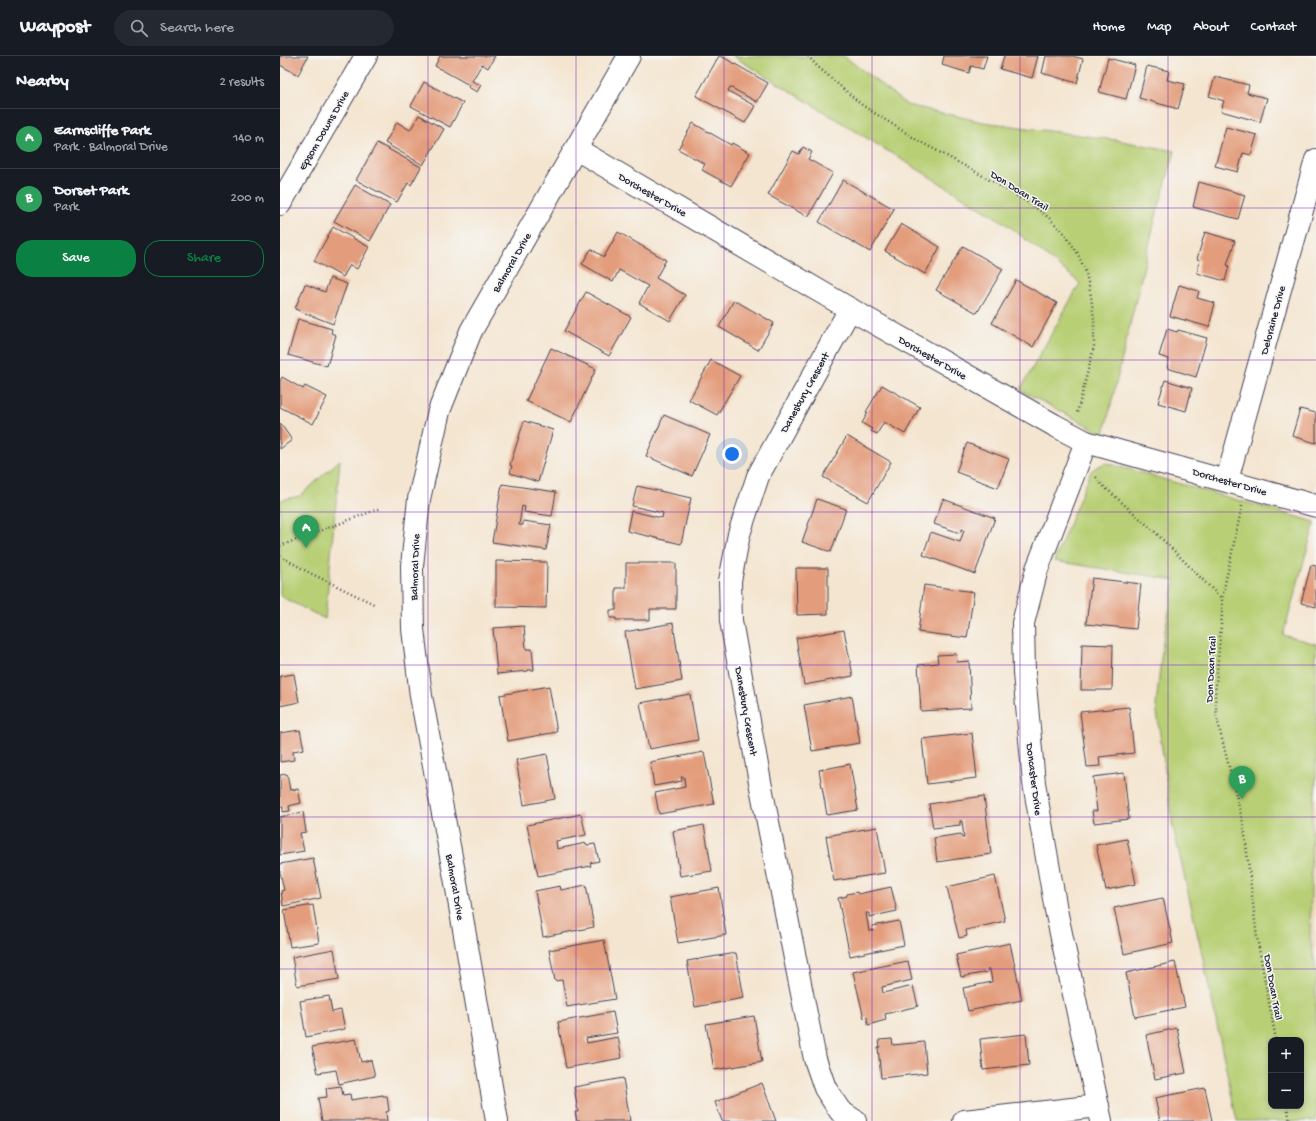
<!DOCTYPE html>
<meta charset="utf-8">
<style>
body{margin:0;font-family:"Gochi Hand",sans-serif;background:#242831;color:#f1f3f6}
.controls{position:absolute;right:12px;bottom:12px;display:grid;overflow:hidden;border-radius:8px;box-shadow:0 2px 6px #0003}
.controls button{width:36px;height:36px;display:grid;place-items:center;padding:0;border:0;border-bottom:1px solid #363941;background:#171b24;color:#f1f3f6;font:20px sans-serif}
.you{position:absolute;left:452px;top:398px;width:14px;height:14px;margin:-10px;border:3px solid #fff;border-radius:50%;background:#1a73e8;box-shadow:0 0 0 6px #1a73e833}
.badge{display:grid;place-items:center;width:26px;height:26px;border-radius:50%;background:#0b8043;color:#fff;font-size:13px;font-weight:700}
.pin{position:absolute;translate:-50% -33px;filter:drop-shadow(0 1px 2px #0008)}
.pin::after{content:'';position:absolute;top:21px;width:14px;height:12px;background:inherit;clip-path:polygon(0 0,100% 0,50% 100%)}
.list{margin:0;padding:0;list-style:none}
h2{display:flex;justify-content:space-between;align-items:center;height:52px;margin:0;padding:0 16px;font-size:17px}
h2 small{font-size:13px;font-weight:400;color:#9ea1a6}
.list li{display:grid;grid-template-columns:26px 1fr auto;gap:12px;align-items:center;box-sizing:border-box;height:60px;padding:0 16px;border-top:1px solid #363941}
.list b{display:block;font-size:15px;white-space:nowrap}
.list p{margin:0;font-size:13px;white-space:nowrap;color:#9ea1a6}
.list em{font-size:13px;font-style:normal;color:#9ea1a6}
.actions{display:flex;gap:8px;padding:12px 16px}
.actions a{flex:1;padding:9px 0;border:1px solid #0b8043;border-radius:16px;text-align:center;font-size:14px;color:#0b8043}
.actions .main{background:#0b8043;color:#fff}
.icon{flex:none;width:22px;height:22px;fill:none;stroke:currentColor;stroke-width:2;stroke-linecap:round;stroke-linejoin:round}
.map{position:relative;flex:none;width:1036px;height:1065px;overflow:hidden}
header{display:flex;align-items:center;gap:24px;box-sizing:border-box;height:56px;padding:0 20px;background:#171b24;border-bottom:1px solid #363941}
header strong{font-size:19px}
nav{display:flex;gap:22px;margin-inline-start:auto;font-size:14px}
.search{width:280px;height:36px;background:#242831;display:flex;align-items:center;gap:10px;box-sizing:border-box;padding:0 14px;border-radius:22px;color:#9ea1a6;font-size:15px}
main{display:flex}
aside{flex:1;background:#171b24}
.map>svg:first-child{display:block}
</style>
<header>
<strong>Waypost</strong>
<div class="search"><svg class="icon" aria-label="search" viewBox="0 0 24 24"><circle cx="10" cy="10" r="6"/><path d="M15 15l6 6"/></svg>Search here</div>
<nav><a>Home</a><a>Map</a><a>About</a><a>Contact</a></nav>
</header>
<main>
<aside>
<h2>Nearby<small>2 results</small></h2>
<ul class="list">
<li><span class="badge" style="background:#2e9e5b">A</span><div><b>Earnscliffe Park</b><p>Park · Balmoral Drive</p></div><em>140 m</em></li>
<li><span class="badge" style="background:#2e9e5b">B</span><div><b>Dorset Park</b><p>Park</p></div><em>200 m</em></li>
</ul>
<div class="actions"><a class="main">Save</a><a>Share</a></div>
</aside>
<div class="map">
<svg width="1036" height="1065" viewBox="0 0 1036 1065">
<rect width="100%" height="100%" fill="#f6f6f2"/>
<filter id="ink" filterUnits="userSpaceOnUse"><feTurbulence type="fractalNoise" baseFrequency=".025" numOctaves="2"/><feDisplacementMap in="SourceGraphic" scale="8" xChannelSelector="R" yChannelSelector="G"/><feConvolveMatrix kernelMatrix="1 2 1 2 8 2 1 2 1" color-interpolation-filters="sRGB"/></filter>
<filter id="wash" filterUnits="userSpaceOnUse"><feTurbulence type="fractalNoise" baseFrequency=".012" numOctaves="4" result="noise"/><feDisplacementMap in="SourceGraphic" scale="16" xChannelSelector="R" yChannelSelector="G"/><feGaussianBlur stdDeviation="0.9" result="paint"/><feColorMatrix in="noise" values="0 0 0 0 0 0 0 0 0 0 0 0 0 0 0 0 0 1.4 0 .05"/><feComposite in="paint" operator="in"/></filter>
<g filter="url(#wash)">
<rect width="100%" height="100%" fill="#f4e5d0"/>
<polygon fill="#edd7bb" points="1036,730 1036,912 1030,882 1032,757"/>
<g fill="#b8cf74" stroke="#6d7858" fill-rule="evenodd">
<polygon points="453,0 564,0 627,49 703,66 836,84 895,95 875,164 824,378 740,334 800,227 725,167"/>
<polygon points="60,404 45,563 0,540 0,444 20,440"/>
<path d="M825,407L830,408L1035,466L1003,579L1036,588V730L1032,757L1030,882L1036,912V1065H957L924,907L892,766L876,649L883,585L895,524L774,505L811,415L815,412ZM991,984H1021V1050H991Z"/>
</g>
<g id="blocks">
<g fill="#e39c7c">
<polygon points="0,0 28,0 18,19 0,9"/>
<polygon points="160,0 215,0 208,12 202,8 192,25 201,29 197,36 188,31 189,29 155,10"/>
<polygon points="439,0 441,0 488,27 477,46 450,31 448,35 475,50 465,67 416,40"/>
<polygon points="664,0 707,0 703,13 691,10 689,17 662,9"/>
<polygon points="724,0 758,0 752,22 720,13"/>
<polygon points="766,0 792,0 803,3 797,27 762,17"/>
<polygon points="828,2 855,9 846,43 819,36"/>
<polygon points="867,10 889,15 887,24 905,28 898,53 859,42"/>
<polygon points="935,21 969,29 967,37 987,42 980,66 941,55 944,45 929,40"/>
<polygon points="144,26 183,47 170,71 131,50"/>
<polygon points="139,59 164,73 143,109 105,87 117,66 130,74"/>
<polygon points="413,67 451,89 452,87 470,97 451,130 422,114 425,108 398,93"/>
<polygon points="946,71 977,79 971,99 963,97 958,116 935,110"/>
<polygon points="97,87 141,111 131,129 128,127 117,146 76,124"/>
<polygon points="523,91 532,96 528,103 553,117 528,161 488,139 513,95 519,98"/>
<polygon points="563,124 614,153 590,196 539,166"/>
<polygon points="919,126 965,139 958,163 913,151"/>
<polygon points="75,129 110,149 90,185 54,165"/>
<polygon points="621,168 660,191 645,218 605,195"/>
<polygon points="53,171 89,191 77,213 70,209 63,221 34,205"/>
<polygon points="338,176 386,204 376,222 405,239 390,265 359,247 368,230 339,214 333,226 302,208 311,193 324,201"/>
<polygon points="925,176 955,185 947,209 949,210 945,225 917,217 920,204 917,203"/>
<polygon points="683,190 723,213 697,257 656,234"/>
<polygon points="50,222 67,228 53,268 15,253 25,228 45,236"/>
<polygon points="736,224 777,247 753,291 712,267"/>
<polygon points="899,229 919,235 917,242 935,247 929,271 890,260"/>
<polygon points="306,236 351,261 329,300 284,275"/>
<polygon points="454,244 494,267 478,294 439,271"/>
<polygon points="18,263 52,273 51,277 56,279 47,310 8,299"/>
<polygon points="887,273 897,276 898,274 927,282 916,321 887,312 889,303 879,300"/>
<polygon points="271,292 316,313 291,366 246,345"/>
<polygon points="431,304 460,320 437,359 409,344"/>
<polygon points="2,321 23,333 25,330 47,341 33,368 0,351 0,325"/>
<polygon points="885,324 912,332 906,355 878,347"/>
<polygon points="602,329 640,351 625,378 604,366 597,378 591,375 592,373 582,367 588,357 586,356"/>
<polygon points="1020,353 1036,357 1036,387 1012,380"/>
<polygon points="384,359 430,379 412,420 366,400"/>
<polygon points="244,365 273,374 258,426 230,417 232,410 230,409"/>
<polygon points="0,367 12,384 0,393"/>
<polygon points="567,380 611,406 588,446 543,421"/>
<polygon points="687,387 729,403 718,432 676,416"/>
<polygon points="222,428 276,436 272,460 244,456 245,451 242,450 239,469 243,469 243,465 271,469 266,494 212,486"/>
<polygon points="357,430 411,442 401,488 347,475 351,455 382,462 383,457 352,450"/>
<polygon points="537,443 566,453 551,496 522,486"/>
<polygon points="663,443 715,462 695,518 643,499 651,476 680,486 684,474 682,473 680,477 654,468"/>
<polygon points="216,505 267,506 266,552 216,551"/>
<polygon points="346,507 396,507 396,553 370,553 370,564 336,564 336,562 330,562 330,554 336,554 336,532 346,532"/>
<polygon points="1031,509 1036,510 1036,551 1021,547"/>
<polygon points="516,512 548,512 548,558 517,559"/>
<polygon points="812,522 861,528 856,573 806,568"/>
<polygon points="644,529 694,536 687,582 638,576"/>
<polygon points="393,567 402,625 355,633 345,576"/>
<polygon points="244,570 246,593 252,593 254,614 248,614 248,615 217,618 213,572"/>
<polygon points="564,574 573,620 524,629 516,582"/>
<polygon points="802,588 833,589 832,634 801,634"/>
<polygon points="676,598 677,606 689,605 691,652 641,655 638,609 658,607 657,599"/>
<polygon points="14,618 19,646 0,650 0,620"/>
<polygon points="269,630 277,676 228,685 220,639"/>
<polygon points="410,638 418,684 369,693 360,647"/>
<polygon points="572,640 580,687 532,695 524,649"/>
<polygon points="849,651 854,697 819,701 820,710 807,711 800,656"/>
<polygon points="20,674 24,693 13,695 14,704 0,706 0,677"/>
<polygon points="692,677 697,722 647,728 642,683"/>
<polygon points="424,696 434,748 379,758 375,737 405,731 404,721 401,721 402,725 374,730 370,706"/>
<polygon points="267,698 275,743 244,749 236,704"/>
<polygon points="570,708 578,754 547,759 539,714"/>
<polygon points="844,717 849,763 814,767 812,755 817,755 813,721"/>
<polygon points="7,718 10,734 18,733 21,747 9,750 10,755 3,756 3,751 0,751 0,719"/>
<polygon points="704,740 711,798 657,806 654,782 681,778 682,782 684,782 682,765 680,765 680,769 653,772 649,748"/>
<polygon points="23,756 26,776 20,777 24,795 0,799 0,761"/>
<polygon points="301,758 306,779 276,785 277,793 306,787 307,789 315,788 319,805 310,807 311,810 258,820 247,769"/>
<polygon points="424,769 432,815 400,820 393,775"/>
<polygon points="597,771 605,817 554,825 546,780"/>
<polygon points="847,783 856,828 826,834 816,789"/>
<polygon points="33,802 41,842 3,850 1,835 4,834 0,816 0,808"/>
<polygon points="715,820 725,865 686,874 687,880 679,882 667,831"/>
<polygon points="306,829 314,871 263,881 255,835 280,830 281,834"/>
<polygon points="611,831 617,855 589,861 589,857 586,857 589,875 593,875 592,870 619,865 624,889 570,900 558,842 567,840 567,838 577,836 578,838"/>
<polygon points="439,832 446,879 398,887 390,841"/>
<polygon points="883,842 893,887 844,898 834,852"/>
<polygon points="33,849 39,887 10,891 4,854"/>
<polygon points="324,884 335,943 287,951 282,924 275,925 269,894"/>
<polygon points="730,887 742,944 688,955 683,932 712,926 710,913 707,913 708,916 681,921 676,899"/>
<polygon points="54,893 59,923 17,930 12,901"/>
<polygon points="456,897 464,942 415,951 407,905"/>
<polygon points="628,905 632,924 602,931 603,937 633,930 638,950 605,958 606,964 588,969 587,961 584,962 573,916"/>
<polygon points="895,906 905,951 855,961 846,917"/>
<polygon points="49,940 52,956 61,954 65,973 26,981 20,945"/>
<polygon points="333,956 337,977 306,982 307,987 338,981 342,1002 286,1012 278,966"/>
<polygon points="474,960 482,1006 434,1014 426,968"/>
<polygon points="897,972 906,1017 875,1023 866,979"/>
<polygon points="746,978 749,1009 703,1014 700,983"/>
<polygon points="76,983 81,1006 91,1004 95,1020 59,1028 56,1014 38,1017 32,991"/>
<polygon points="612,983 613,989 644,986 647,1017 601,1022 598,991 600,991 599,984"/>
<polygon points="343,1022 350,1065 297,1065 295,1056 298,1056 294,1031"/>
<polygon points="482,1027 496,1065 442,1065 435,1046"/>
<polygon points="61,1030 63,1039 70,1038 71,1044 103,1039 103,1040 107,1040 109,1055 106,1056 107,1065 42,1065 38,1042 47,1041 46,1032"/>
<polygon points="925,1032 932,1065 880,1065 875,1042"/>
</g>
</g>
</g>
<g filter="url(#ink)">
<use href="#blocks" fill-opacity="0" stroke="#423f51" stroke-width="1"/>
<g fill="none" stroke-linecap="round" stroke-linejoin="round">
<g stroke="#423f51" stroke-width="24">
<g id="minor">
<polyline points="296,93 570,253 774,369 806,386 1036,450"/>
<polyline points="0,148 86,0"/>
<polyline points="570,253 478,420 459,478 450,525 451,565 480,726 535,1003 545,1032 560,1055 575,1065"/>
<polyline points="806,386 757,513 743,567 744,617 754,727 776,854 821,1065"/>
<polyline points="947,424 1036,104"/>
<polyline points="217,1065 176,827 141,640 133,573 132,510 139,443 159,355 191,275 349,0"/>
<polyline points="684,1065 818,1050"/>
</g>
</g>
<g stroke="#423f51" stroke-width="2.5" stroke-dasharray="1 3" stroke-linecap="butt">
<polyline points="528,0 537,10 582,49 637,84 696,116 752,149 768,161 784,177 797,196 806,217 811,240 814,263 814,291 797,357"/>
<polyline points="816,421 820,427 875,476 941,542"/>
<polyline points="962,450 942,542 942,558 935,639 937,663 964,771 977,882 996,984"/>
<polyline points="0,490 101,452"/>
<polyline points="0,500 30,517 96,549"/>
<polyline points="1007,1050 1010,1065"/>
</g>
<use href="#minor" stroke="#fff" stroke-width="22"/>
</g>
</g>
<path fill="none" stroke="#7b2cbf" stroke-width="1" stroke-opacity="0.55" d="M148,0V1065M296,0V1065M444,0V1065M592,0V1065M740,0V1065M888,0V1065M0,152H1036M0,304H1036M0,456H1036M0,609H1036M0,761H1036M0,913H1036"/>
<g text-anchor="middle" stroke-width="3" stroke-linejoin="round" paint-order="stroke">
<g font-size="11" fill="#22223b" stroke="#f6f6f2">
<text transform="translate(43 74) rotate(-60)" y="4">Epsom Downs Drive</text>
<text transform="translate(740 134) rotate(32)" y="4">Don Doan Trail</text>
<text transform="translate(373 138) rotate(30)" y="4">Dorchester Drive</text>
<text transform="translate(231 206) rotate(-60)" y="4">Balmoral Drive</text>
<text transform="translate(992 264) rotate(-75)" y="4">Deloraine Drive</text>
<text transform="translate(653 301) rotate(30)" y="4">Dorchester Drive</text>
<text transform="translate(524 336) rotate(-61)" y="4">Danesbury Crescent</text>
<text transform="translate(950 425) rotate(16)" y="4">Dorchester Drive</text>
<text transform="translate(134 511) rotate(-88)" y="4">Balmoral Drive</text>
<text transform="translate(930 613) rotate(-87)" y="4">Don Doan Trail</text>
<text transform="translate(467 655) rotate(80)" y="4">Danesbury Crescent</text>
<text transform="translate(755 723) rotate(83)" y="4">Doncaster Drive</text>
<text transform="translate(176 831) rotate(80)" y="4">Balmoral Drive</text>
<text transform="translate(994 931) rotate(80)" y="4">Don Doan Trail</text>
</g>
</g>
</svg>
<div class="controls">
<button>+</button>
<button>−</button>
</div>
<div class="you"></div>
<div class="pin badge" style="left:26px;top:492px;background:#2e9e5b">A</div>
<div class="pin badge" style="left:962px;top:743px;background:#2e9e5b">B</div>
</div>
</main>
